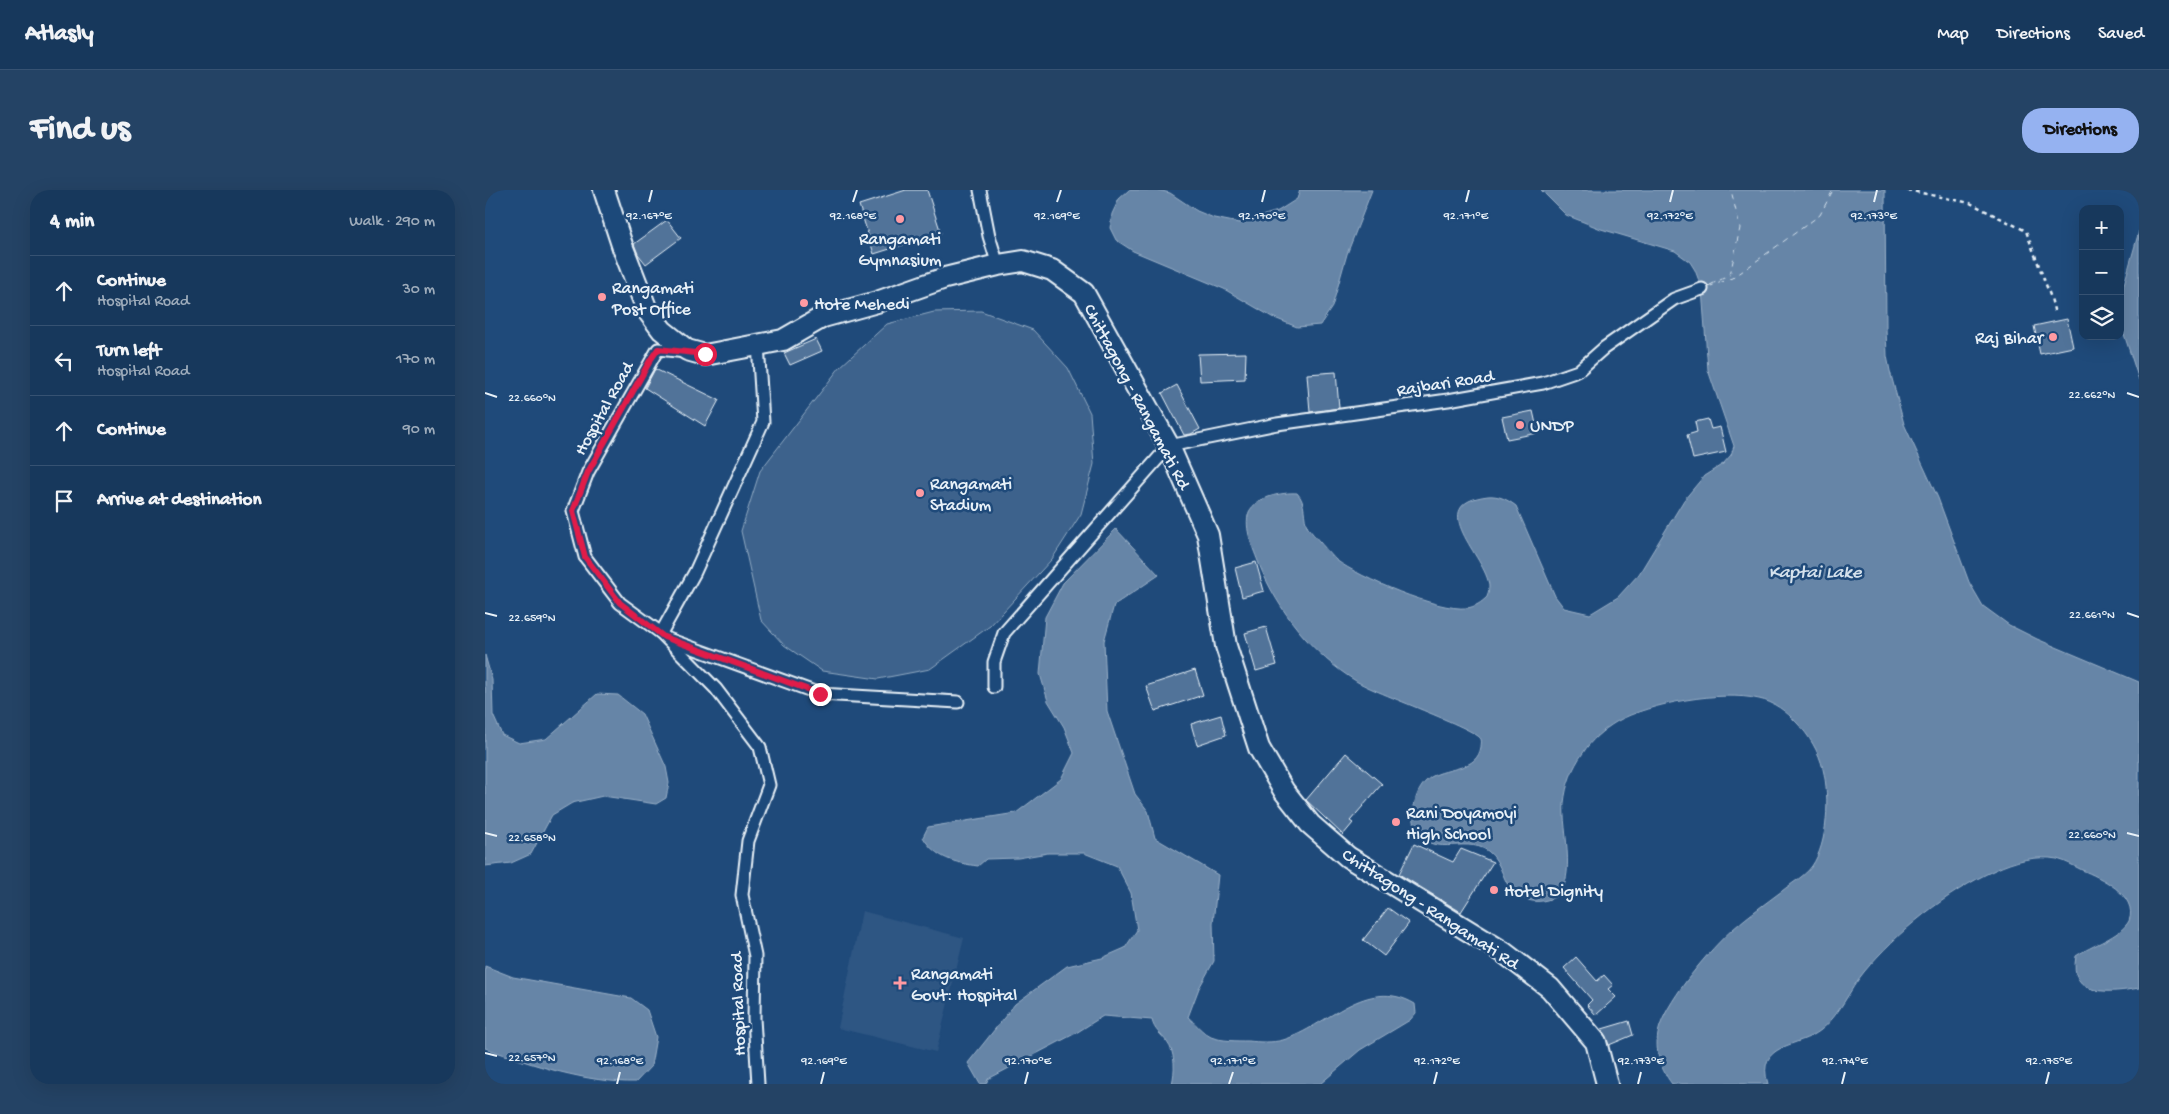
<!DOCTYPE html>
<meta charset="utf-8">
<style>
body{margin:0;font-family:"Gochi Hand",sans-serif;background:#244365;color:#f1f3f6}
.controls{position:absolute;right:15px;top:15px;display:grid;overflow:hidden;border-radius:10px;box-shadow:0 5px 20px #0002}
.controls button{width:45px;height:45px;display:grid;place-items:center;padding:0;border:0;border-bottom:1px solid #365272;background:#17385c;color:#f1f3f6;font:25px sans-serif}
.stop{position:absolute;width:15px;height:15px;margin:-11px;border:4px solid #e11d48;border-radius:50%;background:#fff}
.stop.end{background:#e11d48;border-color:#fff;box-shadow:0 1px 5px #0008}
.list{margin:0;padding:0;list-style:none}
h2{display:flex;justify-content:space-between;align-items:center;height:65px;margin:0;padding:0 20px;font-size:21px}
h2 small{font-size:16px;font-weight:400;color:#9eacbb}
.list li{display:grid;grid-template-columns:32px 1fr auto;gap:15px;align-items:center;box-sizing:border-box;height:70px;padding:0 20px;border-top:1px solid #365272}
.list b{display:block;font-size:19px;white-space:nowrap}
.list p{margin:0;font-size:16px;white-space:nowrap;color:#9eacbb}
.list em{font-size:16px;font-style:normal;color:#9eacbb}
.icon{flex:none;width:28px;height:28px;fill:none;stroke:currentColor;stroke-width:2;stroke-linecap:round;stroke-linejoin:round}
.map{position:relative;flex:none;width:1654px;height:894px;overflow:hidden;border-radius:20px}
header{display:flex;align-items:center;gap:30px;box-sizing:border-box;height:70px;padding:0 25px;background:#17385c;border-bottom:1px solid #365272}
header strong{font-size:24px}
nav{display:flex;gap:28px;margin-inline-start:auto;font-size:18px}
.intro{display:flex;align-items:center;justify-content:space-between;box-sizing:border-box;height:120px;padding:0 30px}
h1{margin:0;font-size:35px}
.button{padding:12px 22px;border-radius:20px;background:#95b2f1;color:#111;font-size:18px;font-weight:700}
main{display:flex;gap:30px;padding:0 30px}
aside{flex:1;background:#17385c;border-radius:20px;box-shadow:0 5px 20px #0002}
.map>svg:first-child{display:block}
</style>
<header>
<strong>Atlasly</strong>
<nav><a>Map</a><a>Directions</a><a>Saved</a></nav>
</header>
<div class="intro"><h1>Find us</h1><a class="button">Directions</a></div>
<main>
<aside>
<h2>4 min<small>Walk · 290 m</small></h2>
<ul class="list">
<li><svg class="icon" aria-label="ahead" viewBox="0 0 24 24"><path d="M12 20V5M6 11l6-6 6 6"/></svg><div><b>Continue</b><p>Hospital Road</p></div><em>30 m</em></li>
<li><svg class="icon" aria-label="left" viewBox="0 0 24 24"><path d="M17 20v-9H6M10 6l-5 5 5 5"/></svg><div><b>Turn left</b><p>Hospital Road</p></div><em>170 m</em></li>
<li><svg class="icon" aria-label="ahead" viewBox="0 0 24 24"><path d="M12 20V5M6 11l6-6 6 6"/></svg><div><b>Continue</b></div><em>90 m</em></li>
<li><svg class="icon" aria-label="arrive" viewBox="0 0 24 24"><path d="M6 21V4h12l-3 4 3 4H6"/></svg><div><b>Arrive at destination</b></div></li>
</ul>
</aside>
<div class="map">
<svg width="1654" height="894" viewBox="0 0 1654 894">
<rect width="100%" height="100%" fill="#1f4a7a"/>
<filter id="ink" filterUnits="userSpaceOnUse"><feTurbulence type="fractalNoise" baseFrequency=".02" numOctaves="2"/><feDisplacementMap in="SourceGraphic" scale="10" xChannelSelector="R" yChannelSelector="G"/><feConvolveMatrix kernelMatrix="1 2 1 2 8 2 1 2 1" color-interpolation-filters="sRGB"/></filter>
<g filter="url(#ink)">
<polygon fill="#2e5683" points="377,721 479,748 451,862 353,838"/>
<polygon fill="#3c628c" stroke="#92aac2" points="496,121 548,140 583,178 605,223 609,274 596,324 567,369 505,436 445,479 393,489 337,481 299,455 276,430 256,341 275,281 355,177 402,134 449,122"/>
<g fill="#6685a7" stroke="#9ab0c7">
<polygon points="644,0 673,0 685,3 712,21 729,28 754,33 793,21 812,9 815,0 887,0 862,64 847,117 835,135 812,137 787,127 739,99 648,61 631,50 625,38 627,24 634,9"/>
<path d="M1056,0H1400L1401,138L1402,166L1405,181L1419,234L1453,308L1484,392L1498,416L1524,435L1552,449L1654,492V798C1626,803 1583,808 1591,766C1607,755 1635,747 1644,731C1654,705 1614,687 1597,680C1589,676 1580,671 1572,669C1551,665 1529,671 1510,680C1462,702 1412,742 1379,782C1364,800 1355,825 1336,840C1314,858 1270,852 1283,894H1187C1174,877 1168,857 1175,836C1185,807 1225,759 1248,739C1264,725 1281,713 1297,701C1307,693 1320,686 1327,676C1343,653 1345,607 1338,579C1334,562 1324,545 1312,533C1301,521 1289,512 1274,509C1237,500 1164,513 1131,532C1118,540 1106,550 1098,563C1087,578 1081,595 1079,613C1076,638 1097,703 1062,710C1051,713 1042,711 1032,705C1017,695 1018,672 1003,661C979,644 943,672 930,635C925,619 932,596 946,587C963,577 992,581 996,557C996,554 997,552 996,549C990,538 890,503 871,491C828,465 793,421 774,374C769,360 758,338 764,322C771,307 797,302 812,303C822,313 817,327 823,338C827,343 847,366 851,370C876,388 952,421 982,418C990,417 997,412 1002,407C1003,404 1004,400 1004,396C1002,367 937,314 1003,306C1014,305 1023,310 1031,316L1070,406L1079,418L1105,424L1133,407L1154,384L1199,310L1219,286L1238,274L1246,265L1249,256L1223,180L1217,99L1210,80L1205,72L1190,61L1116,39L1081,25Z"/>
<polygon points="1654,41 1654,190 1637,138 1638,98"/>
<path d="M631,339L674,385L629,415L619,451L622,521L650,604L663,621L670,648L733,685L728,733L729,771L714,798L703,827C709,832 718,843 726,847C736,851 752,851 763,851C774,852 787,853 798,850C842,837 881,785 930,814L931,823L925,830L875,860L835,894H687C690,881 691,864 682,852C676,844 669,840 667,830L618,826L591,843L503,889L501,894H495L483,873L530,814L582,776L617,768L640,758L652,740L646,703L632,676L599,663H563L533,668L501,669L493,676C470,673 450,668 438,647L443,637L531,623L576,589L589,563L579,537L563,511L555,484L560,427L578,393Z"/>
<polygon points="0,465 7,490 8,525 17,545 34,553 61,549 112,504 133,505 157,524 181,577 184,593 181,608 171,614 118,606 87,613 67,625 46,664 26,673 0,676"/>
<path d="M0,776L28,787L146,808L162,820L171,847L166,876L151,892C101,893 48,875 0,858Z"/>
</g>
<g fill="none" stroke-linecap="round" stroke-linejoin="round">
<g stroke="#d4e1ec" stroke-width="1" stroke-dasharray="6 5" stroke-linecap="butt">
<polyline points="1225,95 1245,85 1255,38 1246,0"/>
<polyline points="1223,97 1248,88 1335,25 1348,0"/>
</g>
</g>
<g fill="#517399" stroke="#e8f1f8">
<polygon points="421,0 442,0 456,43 389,64 374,15"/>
<polygon points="182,30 196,48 161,74 153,64 149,54"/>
<polygon points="1582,129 1588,157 1555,164 1549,136"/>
<polygon points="331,149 337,161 305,175 299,163"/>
<polygon points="761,163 760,189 715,191 713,164"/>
<polygon points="170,179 234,210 220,236 160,198"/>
<polygon points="851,182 854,218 825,222 822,184"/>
<polygon points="692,195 715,239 706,244 699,245 677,203"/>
<polygon points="1048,221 1053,243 1022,249 1017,227"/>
<polygon points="1223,229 1226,239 1235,237 1241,262 1208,269 1202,245 1212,242 1210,232"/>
<polygon points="771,372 779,401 757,407 750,378"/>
<polygon points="781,437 792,475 771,481 760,443"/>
<polygon points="710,480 718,505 670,521 661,496"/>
<polygon points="736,525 741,545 712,555 706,534"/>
<polygon points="861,563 897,594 865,631 868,633 858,645 821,610"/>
<polygon points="929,654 968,672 976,659 1008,672 976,722 914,684"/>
<polygon points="903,718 924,733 899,766 878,750"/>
<polygon points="1091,767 1112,791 1119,785 1128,795 1123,799 1131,807 1111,825 1102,815 1107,810 1079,778"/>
<polygon points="1144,831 1148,845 1124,855 1117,839"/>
</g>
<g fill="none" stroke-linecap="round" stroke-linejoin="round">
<g stroke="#e8f1f8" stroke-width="15">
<g id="minor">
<polyline points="495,0 504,46 513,75"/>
<polyline points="201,162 173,159 103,282 88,321 100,367 135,413 176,443 231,499 275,557 284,595 263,651 257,705 270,766 269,828 273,894"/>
<polyline points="176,443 210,382 278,232 273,154"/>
<polyline points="183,449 335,504 473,512"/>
<polyline points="509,497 509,472 519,443 684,256 792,234 963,210 1058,193 1093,181 1119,158 1189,109 1217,99"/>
</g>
</g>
<g stroke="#e8f1f8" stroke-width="24">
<polyline id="trunk" points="119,0 138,58 162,120 177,140 202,160 220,165 298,150 338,127 392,112 460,88 513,75 538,71 567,80 599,103 684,256 723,345 741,456 774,558 799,601 825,634 863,667 1018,762 1065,798 1111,852 1122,894"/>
</g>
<polyline stroke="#e8f1f8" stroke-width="2.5" stroke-dasharray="4 4" stroke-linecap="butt" points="1422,0 1485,13 1541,41 1566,108 1570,124"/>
<use href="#minor" stroke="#1f4a7a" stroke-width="11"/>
<use href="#trunk" stroke="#1f4a7a" stroke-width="20"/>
</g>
</g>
<g fill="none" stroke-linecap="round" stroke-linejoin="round" filter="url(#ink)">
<polyline stroke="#e11d48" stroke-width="6" points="220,164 173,159 166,169 103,282 88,321 100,367 135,413 179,447 335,504"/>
</g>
<path fill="none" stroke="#e8f1f8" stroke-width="2" d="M164,12L167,0M368,12L372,0M572,12L576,0M777,12L780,0M981,12L984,0M1185,12L1188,0M1389,12L1392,0M0,203L12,207M1642,203L1654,207M0,423L12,426M1642,423L1654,427M0,643L12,646M1642,643L1654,646M0,863L12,866M132,894L135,882M336,894L339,882M540,894L543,882M744,894L748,882M949,894L952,882M1153,894L1156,882M1357,894L1360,882M1561,894L1564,882"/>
<g fill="#ff9aa2" stroke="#1f4a7a" stroke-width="2">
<circle cx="415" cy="29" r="5"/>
<circle cx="117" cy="107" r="5"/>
<circle cx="319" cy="113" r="5"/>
<circle cx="1568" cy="147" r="5"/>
<circle cx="1035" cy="235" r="5"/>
<circle cx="435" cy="303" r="5"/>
<circle cx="911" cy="632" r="5"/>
<circle cx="1009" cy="700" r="5"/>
<path d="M412.5 785.5h5v5h5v5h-5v5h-5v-5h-5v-5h5z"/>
</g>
<g text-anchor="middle" stroke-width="5" stroke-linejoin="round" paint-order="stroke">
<g font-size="18" fill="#e8f1f8" stroke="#1f4a7a" text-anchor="start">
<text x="415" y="54" text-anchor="middle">Rangamati<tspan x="415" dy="21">Gymnasium</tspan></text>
<text x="127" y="103">Rangamati<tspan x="127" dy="21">Post Office</tspan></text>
<text x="329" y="119">Hote Mehedi</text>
<text x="1558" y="153" text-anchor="end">Raj Bihar</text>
<text x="1045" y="241">UNDP</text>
<text x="445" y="299">Rangamati<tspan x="445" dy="21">Stadium</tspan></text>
<text x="921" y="628">Rani Doyamoyi<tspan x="921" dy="21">High School</tspan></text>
<text x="1019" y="706">Hotel Dignity</text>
<text x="426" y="789">Rangamati<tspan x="426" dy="21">Govt: Hospital</tspan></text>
</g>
<g font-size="18" fill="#e8f1f8" stroke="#1f4a7a">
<text transform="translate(960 192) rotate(-9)" y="6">Rajbari Road</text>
<text transform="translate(653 206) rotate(62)" y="6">Chittagong - Rangamati Rd</text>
<text transform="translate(118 218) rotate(-61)" y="6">Hospital Road</text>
<text transform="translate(946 718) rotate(33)" y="6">Chittagong - Rangamati Rd</text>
<text transform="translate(252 814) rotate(-92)" y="6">Hospital Road</text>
</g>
<g font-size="19" font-style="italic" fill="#d4e1ec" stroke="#1f4a7a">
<text x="1330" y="387">Kaptai Lake</text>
</g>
</g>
<g font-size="12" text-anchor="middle" fill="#e8f1f8" stroke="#1f4a7a" stroke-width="5" stroke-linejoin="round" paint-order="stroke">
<text x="164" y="29">92.167°E</text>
<text x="368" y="29">92.168°E</text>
<text x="572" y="29">92.169°E</text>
<text x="777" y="29">92.170°E</text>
<text x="981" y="29">92.171°E</text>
<text x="1389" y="29">92.173°E</text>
<text x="1185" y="29">92.172°E</text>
<text x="1607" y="208">22.662°N</text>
<text x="47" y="211">22.660°N</text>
<text x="1607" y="428">22.661°N</text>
<text x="47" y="431">22.659°N</text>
<text x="1607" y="648">22.660°N</text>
<text x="47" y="651">22.658°N</text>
<text x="47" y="871">22.657°N</text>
<text x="135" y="874">92.168°E</text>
<text x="339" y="874">92.169°E</text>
<text x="543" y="874">92.170°E</text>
<text x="748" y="874">92.171°E</text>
<text x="952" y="874">92.172°E</text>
<text x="1156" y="874">92.173°E</text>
<text x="1360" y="874">92.174°E</text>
<text x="1564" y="874">92.175°E</text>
</g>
</svg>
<div class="controls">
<button>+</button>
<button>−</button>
<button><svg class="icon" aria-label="layers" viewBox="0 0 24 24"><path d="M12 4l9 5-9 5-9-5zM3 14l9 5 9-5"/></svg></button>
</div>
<div class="stop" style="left:220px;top:164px"></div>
<div class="stop end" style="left:335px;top:504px"></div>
</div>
</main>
